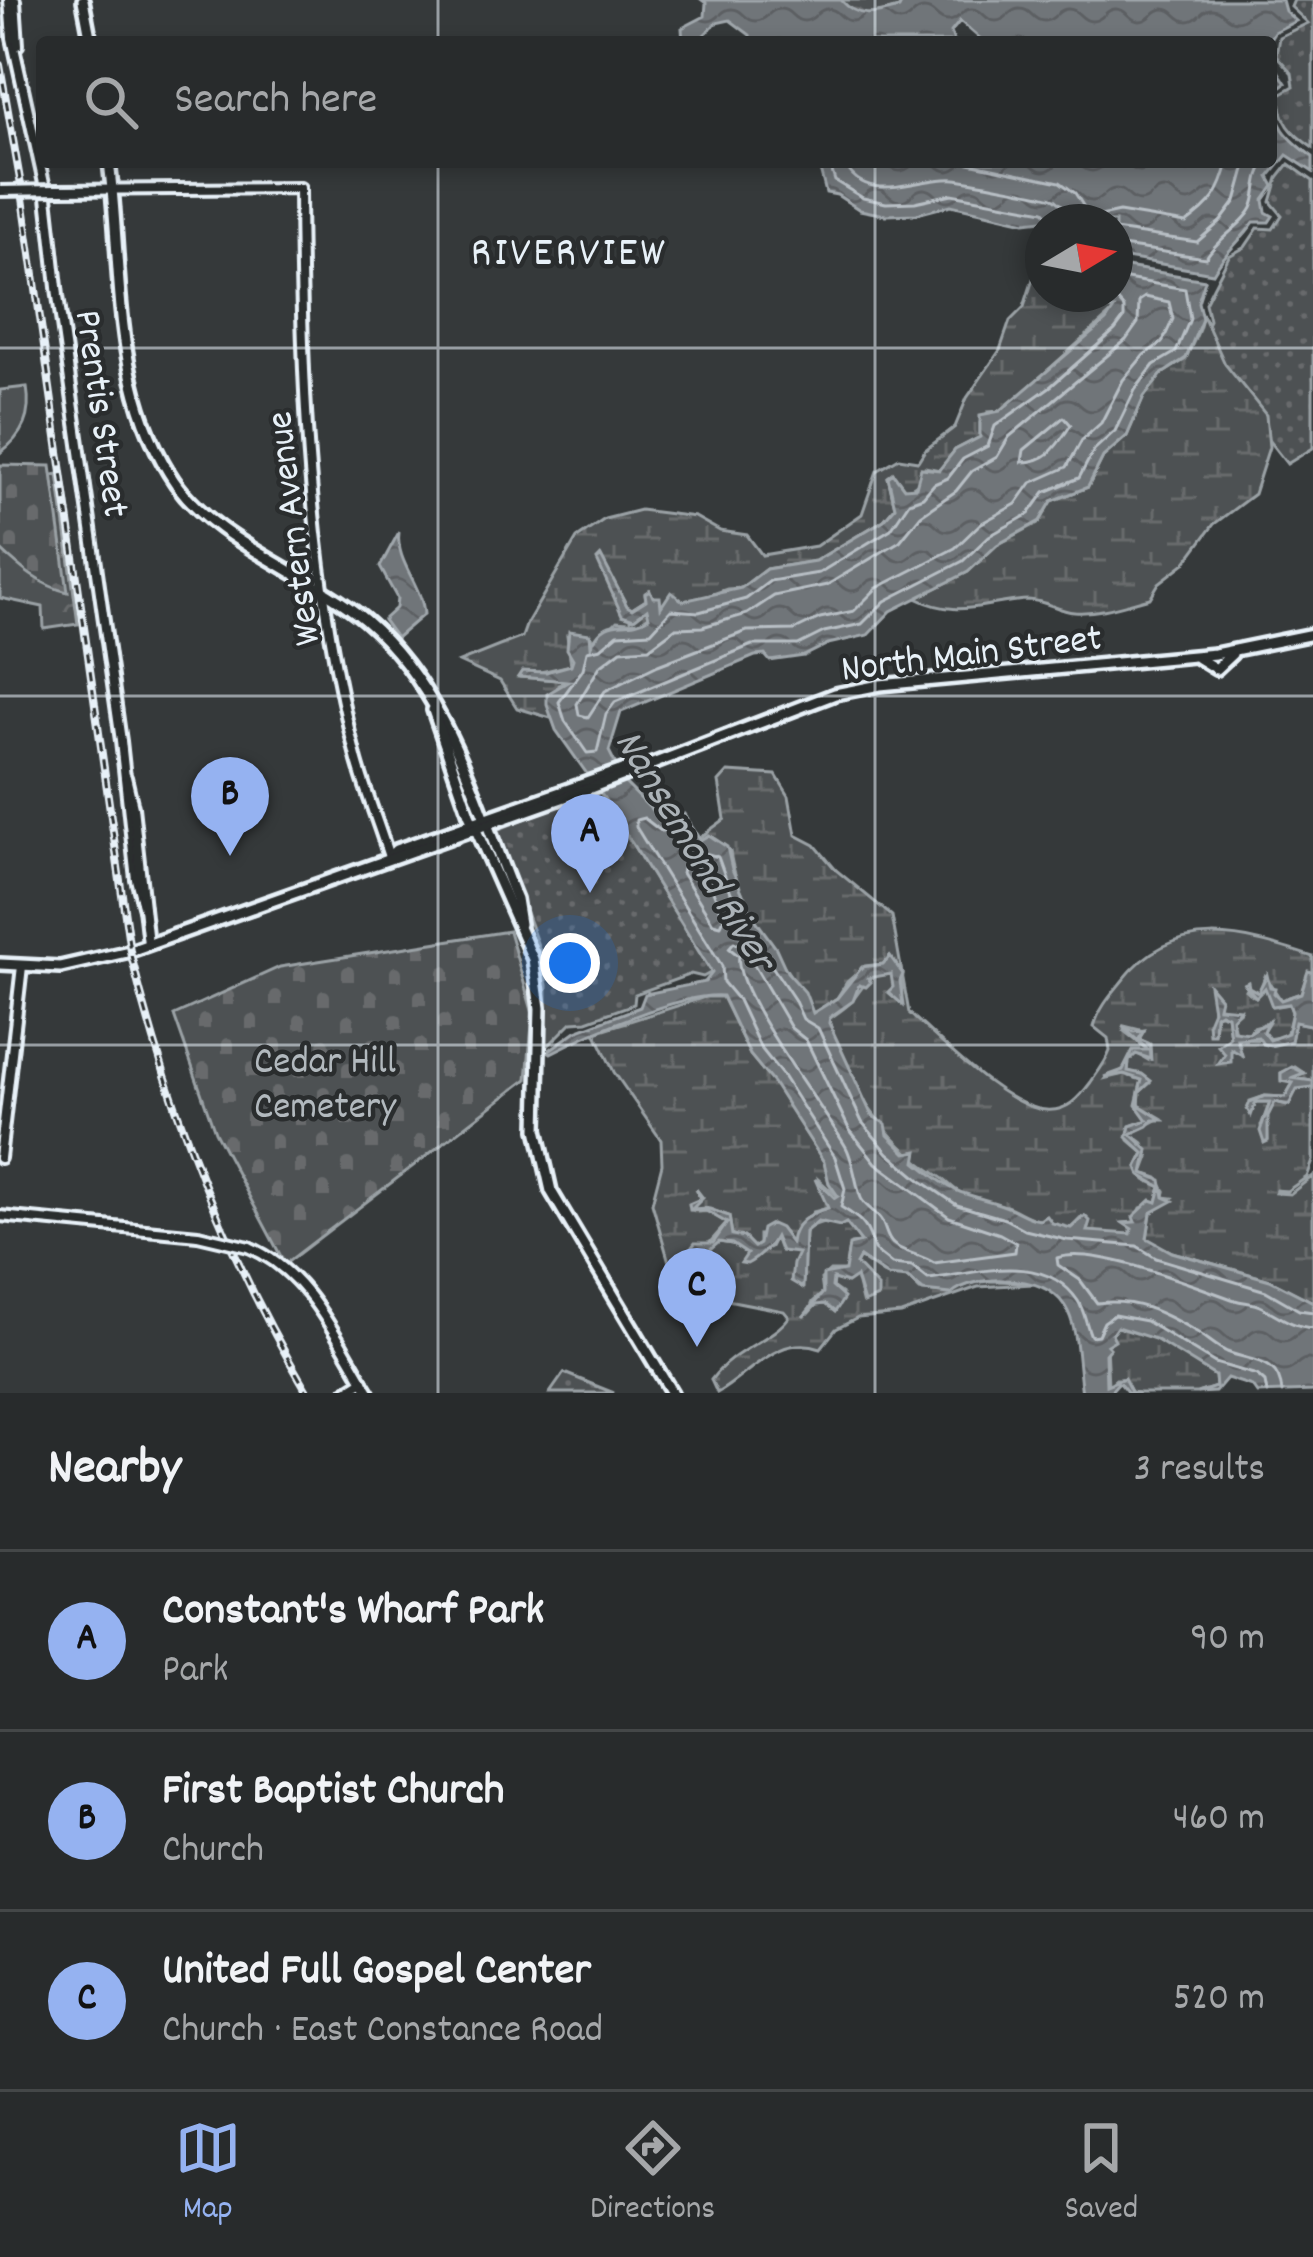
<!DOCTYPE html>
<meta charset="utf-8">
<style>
body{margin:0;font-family:Dekko,sans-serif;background:#303334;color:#f1f3f6}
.compass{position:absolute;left:1025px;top:204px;width:108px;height:108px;border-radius:50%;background:#282b2c;box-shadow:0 6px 18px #0003;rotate:80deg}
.you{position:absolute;left:570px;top:963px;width:42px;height:42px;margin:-30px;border:9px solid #fff;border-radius:50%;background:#1a73e8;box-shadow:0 0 0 18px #1a73e833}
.badge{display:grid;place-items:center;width:78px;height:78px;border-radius:50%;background:#95b2f1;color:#111;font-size:39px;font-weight:700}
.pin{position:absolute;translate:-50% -99px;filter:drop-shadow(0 3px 6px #0008)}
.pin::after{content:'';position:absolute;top:63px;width:42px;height:36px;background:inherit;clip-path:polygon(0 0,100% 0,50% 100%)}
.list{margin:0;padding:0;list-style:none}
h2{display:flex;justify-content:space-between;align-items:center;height:156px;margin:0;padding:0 48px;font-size:51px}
h2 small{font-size:39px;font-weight:400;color:#a5a7a9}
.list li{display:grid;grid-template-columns:78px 1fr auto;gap:36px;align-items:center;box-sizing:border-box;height:180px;padding:0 48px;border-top:3px solid #444748}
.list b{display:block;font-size:45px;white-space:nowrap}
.list p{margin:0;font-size:39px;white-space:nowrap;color:#a5a7a9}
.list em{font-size:39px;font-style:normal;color:#a5a7a9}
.icon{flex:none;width:66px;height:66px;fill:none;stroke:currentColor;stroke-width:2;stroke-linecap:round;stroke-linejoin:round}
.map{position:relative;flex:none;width:1313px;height:1393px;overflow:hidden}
.search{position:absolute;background:#282b2c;box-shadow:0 6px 18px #0003;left:36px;right:36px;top:36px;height:132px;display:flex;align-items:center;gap:30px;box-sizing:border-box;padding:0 42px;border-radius:12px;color:#a5a7a9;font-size:45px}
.sheet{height:696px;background:#282b2c}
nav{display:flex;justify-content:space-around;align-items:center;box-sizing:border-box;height:168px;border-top:3px solid #444748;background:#282b2c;font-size:33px;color:#a5a7a9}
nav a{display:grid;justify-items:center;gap:6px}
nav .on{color:#95b2f1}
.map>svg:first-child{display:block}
</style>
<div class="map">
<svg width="1313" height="1393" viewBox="0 0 1313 1393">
<defs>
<pattern id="green-dots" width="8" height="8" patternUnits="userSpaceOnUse" patternTransform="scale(3)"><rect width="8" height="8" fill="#4d5152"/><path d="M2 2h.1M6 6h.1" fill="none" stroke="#676a6c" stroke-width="1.8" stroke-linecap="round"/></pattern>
<pattern id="forest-crowns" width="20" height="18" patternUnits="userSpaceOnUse" patternTransform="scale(3)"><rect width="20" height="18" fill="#4d5152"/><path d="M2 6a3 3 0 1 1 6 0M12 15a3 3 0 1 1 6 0" fill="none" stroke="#676a6c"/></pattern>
<pattern id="wetland-marsh" width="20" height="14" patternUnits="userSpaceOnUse" patternTransform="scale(3)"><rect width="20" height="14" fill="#4d5152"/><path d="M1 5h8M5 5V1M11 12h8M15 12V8" fill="none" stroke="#676a6c"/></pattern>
<pattern id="cemetery-stones" width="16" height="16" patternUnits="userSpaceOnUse" patternTransform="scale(3)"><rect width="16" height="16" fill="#4d5152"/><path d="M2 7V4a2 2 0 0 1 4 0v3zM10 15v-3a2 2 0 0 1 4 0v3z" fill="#676a6c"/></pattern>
<pattern id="water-waves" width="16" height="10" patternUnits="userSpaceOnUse" patternTransform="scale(3)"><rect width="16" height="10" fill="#707579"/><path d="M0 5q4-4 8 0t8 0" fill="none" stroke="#5b5e62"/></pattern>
</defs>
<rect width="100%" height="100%" fill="#35393a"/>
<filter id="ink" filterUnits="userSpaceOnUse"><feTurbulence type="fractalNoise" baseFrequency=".00833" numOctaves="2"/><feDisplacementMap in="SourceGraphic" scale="24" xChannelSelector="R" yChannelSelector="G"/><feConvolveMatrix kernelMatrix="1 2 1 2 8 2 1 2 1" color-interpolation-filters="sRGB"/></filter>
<g filter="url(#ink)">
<g fill="url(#green-dots)" stroke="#9aa1a5" stroke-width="3">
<path d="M1294,0H1313V148C1291,133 1280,122 1280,94L1294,86L1292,73L1276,55L1279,37L1308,23L1291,7Z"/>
<polygon points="1289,164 1313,181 1313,448 1287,464 1196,348 1209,320 1205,303 1229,256 1245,247 1258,228 1273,229 1282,215 1271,202 1278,178"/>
<polygon points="594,792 600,792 712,972 703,977 691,974 635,994 634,1004 587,1021 572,1022 547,1047 547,985 540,951 496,830"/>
<polygon points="564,1373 614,1393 550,1393"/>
</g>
<g fill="url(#forest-crowns)" stroke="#9aa1a5" stroke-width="3">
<polygon points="841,0 903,0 899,8 865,17 854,10 848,11"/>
<polygon points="58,474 78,624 44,629 43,607 0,598 0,549 8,556 48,476"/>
</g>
<g fill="url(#wetland-marsh)" stroke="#9aa1a5" stroke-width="3">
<polygon points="1043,273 1043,294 1076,294 1084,301 1115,310 1011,403 1000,411 988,412 980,423 980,437 955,450 940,470 925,467 921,481 910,489 904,488 893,474 888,477 895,507 884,520 815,561 766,569 741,588 727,589 696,600 667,602 661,608 649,590 645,594 646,600 632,609 627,606 600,557 631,619 647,608 650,615 640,623 617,621 593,646 591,636 567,635 571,665 519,677 571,681 558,685 551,718 517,708 500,681 459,662 522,637 527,623 577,538 605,519 640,510 695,517 720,531 747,535 762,555 816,546 862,514 877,471 899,458 918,461 925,450 955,427 967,398 1000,350 1010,321 1024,307 1034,276"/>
<path d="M1202,313L1225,364L1266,415L1269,447L1254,494L1214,524L1185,563L1159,583L1150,598C1126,604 1100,614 1074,612C1058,611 1045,600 1028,600C984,602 960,620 916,598L968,572L997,545L1040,522L1052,501L1088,487L1103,457L1127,436L1144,397L1162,374L1186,359C1191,344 1203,328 1202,313Z"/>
<path d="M728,772L776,775L789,796L796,835L815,845L836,870L892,916L909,1013C941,1040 1004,1107 1046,1110C1067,1112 1079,1098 1091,1082C1098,1072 1106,1062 1110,1051L1108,1038L1094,1027C1099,1008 1111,995 1123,980C1175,914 1244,934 1313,957V985L1307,975L1301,993L1281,1000L1265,976L1259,992L1244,989L1254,996L1265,987L1277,1006L1289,1004L1292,1012L1286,1036L1267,1039L1263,1031L1268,1023L1253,1027L1249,1033H1235L1232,1018L1240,1011L1218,1007L1212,998L1214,1034L1216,1012L1227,1015L1230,1037L1224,1056L1240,1045L1237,1039L1291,1041L1295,1022L1310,1025L1313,1030V1081L1290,1078L1304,1073L1295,1067L1281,1073V1080L1293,1083L1285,1097L1265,1096L1250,1101L1251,1114L1256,1102H1270L1261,1126L1268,1141L1267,1116L1275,1102L1287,1105L1297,1089L1313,1087V1161L1307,1177L1287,1191L1276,1190L1275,1193L1290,1194L1313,1176V1302L1270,1280L1172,1252L1147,1239L1151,1213L1172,1198L1164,1197L1165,1191L1158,1178L1143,1173L1149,1157L1143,1143L1131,1134L1161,1118L1139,1105L1140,1092L1150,1083L1144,1076L1128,1071L1129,1061L1136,1053L1148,1060V1043L1139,1039L1144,1031L1124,1026V1031L1148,1050C1123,1052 1136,1060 1121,1071C1116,1074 1111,1074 1107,1078L1124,1074L1142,1080C1136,1098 1137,1104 1148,1120L1130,1126L1129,1140L1144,1153L1137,1167L1146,1180L1161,1187L1157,1202L1141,1208L1135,1222L1125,1223L1132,1229L1127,1236L1087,1231L1089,1225L1082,1217L1070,1229L1053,1224L1045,1216L1040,1220C1026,1218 1017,1209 1006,1206C992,1203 974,1199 961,1193C952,1189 946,1180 939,1176C886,1142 844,1084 829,1019C836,1014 847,1007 853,1000C865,984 868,974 891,974L901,1004L903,974L890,956L883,964L865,966L847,982L837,998L813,1013C788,967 736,905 730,851L709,836L703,840L699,838L725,819L719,782Z"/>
<path d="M705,997H722L750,1055L773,1082L824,1162L829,1183L838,1197L819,1180L828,1208L813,1212L790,1244L784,1233L759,1235V1244L754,1247L732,1235L729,1216L710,1209L697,1212L707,1211L727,1223L690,1265L693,1270L702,1273L716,1268L708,1251L719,1242L732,1244L747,1254V1259L770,1247L775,1237L779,1248L799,1253L803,1282L805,1232C817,1219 838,1220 852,1226L861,1243L851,1244L845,1271H830L821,1279L823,1293L813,1302L808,1314L816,1305L825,1304L831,1309L842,1294L832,1287L833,1279L856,1277L862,1301L873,1283L856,1265L859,1257L883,1273L908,1278L920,1290L948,1294C973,1277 1005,1280 1033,1284L978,1287L901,1314L858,1318L836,1329L821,1348C777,1333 751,1374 717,1393L711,1380C734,1348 772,1341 789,1317L784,1311L712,1297L692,1285L669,1262L652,1203L662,1164L661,1140L614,1072L595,1032Z"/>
<path d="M1117,1327C1152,1332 1188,1356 1215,1376L1216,1387L1197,1393H1132L1124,1379H1116L1108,1386L1106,1345L1114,1340L1112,1334Z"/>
</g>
<g fill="url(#cemetery-stones)" stroke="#9aa1a5" stroke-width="3">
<path d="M0,465L51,466L68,592C41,586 20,568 0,549Z"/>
<polygon points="509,931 533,1014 527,1079 285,1264 215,1132 174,1015 280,967"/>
</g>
<path fill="#4d5152" stroke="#9aa1a5" stroke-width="3" d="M27,387C32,416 23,436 0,453V390Z"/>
<g fill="url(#water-waves)" stroke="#a0a7ac" stroke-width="3">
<path d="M702,0H841C858,19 874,15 899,8L903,0H1282L1285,11L1296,21L1274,32L1268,42H984L960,21L951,32L954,42H750V35L730,20L716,23L697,42H683L682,28L705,16L706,3Z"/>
<path d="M1271,60L1286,83L1274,91C1273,125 1287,138 1313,157V172L1287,155L1269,177L1274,186L1264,200L1266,212L1273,216L1269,222H1254C1240,242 1225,252 1213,273L1115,256V222H1069L1060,218L1025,222L951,205L917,214L885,215L860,210L837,195L826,193L818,162H1271Z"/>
<path d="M1115,265L1205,280L1198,302L1202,319L1186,358L1162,374L1144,397L1127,436L1103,457L1088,487L1052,501L1040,521L997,545L968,572L891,611L868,635L828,644L804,656L770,661L765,655L755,656L621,712L609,751L625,783L661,819L684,814L700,840L709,835L727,847L732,869L752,915L776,948L787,972L805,992L813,1013L837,998L862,967L883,964L890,956L903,974L900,981L903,1005L888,992L893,987L891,974L868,978L871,982L866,987L859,985L853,1001L830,1017L829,1023L872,1116L886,1124L888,1135L906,1153L918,1151L916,1162C930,1173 949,1190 966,1194C980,1199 1000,1203 1012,1209C1023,1214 1027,1218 1040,1220L1047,1216L1052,1223L1071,1228L1085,1216L1090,1221L1087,1231L1131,1234L1132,1229L1123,1223L1135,1222L1133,1217L1151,1200L1157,1202L1161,1187L1140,1175L1137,1167L1144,1153L1127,1137L1130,1126L1147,1120L1136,1105L1142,1080L1124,1074L1104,1077L1123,1070L1133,1050H1148L1122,1026L1134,1032L1144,1030L1139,1039L1150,1044L1151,1059L1136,1054L1129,1061L1128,1071L1142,1074L1151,1081L1140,1092L1139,1105L1162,1120H1153L1148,1126L1131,1134L1148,1150L1143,1173L1161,1180L1164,1197L1173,1201L1151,1213L1147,1238L1172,1252L1270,1280L1313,1302V1391L1257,1393L1252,1386L1227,1378L1215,1392L1197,1393L1216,1387L1215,1376L1155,1339L1117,1327L1112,1334L1115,1340L1107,1345L1110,1348L1105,1354L1106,1385L1124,1378L1131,1392L1138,1393H1128L1119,1382L1109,1393H1082C1073,1337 1085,1282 1004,1280C987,1279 963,1283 951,1294L923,1291L908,1278L888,1276L860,1257L856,1264L878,1287V1297L864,1303L856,1277L847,1283L833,1279L832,1287L844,1298L835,1312L825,1304L816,1305L803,1317L823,1293V1275L845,1271L849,1245L861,1242L846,1223L840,1226L818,1221L805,1232L803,1288L791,1281L793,1264L798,1253L781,1251L775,1237C770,1247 757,1259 747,1264L741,1263L747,1254L732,1244L719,1242L708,1252L716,1268L695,1272L684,1257L695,1243H713L727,1223L706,1211L690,1210L689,1204L700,1199L696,1189L703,1198L692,1209L706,1208L729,1216L732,1235L744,1237L754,1247L759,1244L762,1229L771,1224L780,1228L791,1243C792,1224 810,1213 828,1208L815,1179L835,1198L838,1196L829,1183L824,1162L773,1083L750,1055L722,996C681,993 589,1033 551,1053L548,1051L576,1031L640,1007L645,994L705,982L712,973L604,798L556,730L547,705V694L569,681L518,677L522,671L546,672L571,665L573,659L567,649L569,631L590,634L591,646C608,611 625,633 649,617L647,609L634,619L622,615L597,560L601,556L627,606L632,609L646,600L645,593L650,590L653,597H660L661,607L671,592L683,601L741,588L766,569L815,561L884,520L895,507L888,477L893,473L904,488L916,487L921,468L939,470L955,450L980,437V415L1000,411L1106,321L1114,309H1104L1076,294H1115Z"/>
<path d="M399,532C395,562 422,584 424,614L396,638L383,620L396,608L397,598L380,567Z"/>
<polygon points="1308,971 1312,972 1313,1030 1310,1025 1295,1022 1291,1041 1271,1046 1263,1044 1258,1037 1237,1039 1242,1055 1231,1049 1231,1062 1218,1064 1225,1054 1218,1046 1230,1037 1227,1015 1220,1012 1215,1015 1214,1034 1209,1034 1208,1022 1213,1010 1209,985 1220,998 1218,1007 1240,1009 1232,1018 1233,1031 1249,1033 1268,1021 1263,1031 1270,1040 1288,1033 1292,1012 1289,1004 1272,1006 1265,988 1256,997 1244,984 1248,982 1249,987 1258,992 1267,975 1270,987 1275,988 1274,993 1281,1000 1301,993"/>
<polygon points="1292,1067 1304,1073 1291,1078 1313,1081 1313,1087 1297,1089 1289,1105 1275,1102 1268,1116 1268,1141 1264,1143 1260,1131 1270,1102 1256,1102 1251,1116 1247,1109 1250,1102 1265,1096 1285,1097 1293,1083 1281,1081 1281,1073"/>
</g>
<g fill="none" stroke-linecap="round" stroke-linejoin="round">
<g stroke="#b8bfc5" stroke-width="3">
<polyline points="829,162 835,181 863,198 886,203 915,202 952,194 1044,211 1055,222"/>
<path d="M844,162C865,208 919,176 955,179C966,180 1048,195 1055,199C1064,205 1067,212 1070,222"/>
<path d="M964,162L1060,182L1075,193L1091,218L1119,212L1186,223C1211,205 1221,193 1228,162"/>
<polyline points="1115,230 1197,242 1221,221 1236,201 1247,162"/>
<path d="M1115,245L1206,258C1217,238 1243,226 1252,208C1259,193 1254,177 1266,162"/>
<polyline points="1101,294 1117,300 1124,308 1124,318 1115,330 1051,386 995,426 988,446 963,459 948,478 934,484 923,497 909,502 891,529 819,573 770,581 746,599 699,612 671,610 651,632 618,634 601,648 587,651 583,669 559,702 565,721 587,753 597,752 606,714 615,702 752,645 798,645 824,632 862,624 885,601 963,561 989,536 1029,514 1045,492 1079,478 1094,450 1115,431 1135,390 1154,365 1176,352 1190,319 1185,289 1115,277"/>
<polygon points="1145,297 1169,302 1173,319 1162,343 1144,355 1123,380 1101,423 1082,440 1067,467 1031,483 1016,504 980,524 955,548 877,588 854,611 820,618 795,630 747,631 658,665 605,691 588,717 579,715 577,704 600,666 621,650 649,648 676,628 702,627 747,614 774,596 827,585 900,541 921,515 956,491 972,471 997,457 1009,437 1126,340 1138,323 1139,301"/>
<path d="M1064,417L1071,425C1057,445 1049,462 1022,462L1024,450Z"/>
<polygon points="684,864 704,869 724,918 721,925 713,923 682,873"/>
<path d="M734,942L742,947L741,955L753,963L791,1028L806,1040L849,1129L876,1163L949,1217L1000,1234L1016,1243L1015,1252L934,1263C922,1255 901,1252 893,1244C886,1238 886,1228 881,1220C876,1212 866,1207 862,1200C857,1193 854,1161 846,1147C825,1109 732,991 739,956L729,948Z"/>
<path d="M1267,1393L1265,1382L1257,1375L1215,1363L1146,1321L1114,1315L1104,1322L1098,1335L1091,1336C1086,1325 1085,1312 1078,1301C1044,1250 975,1274 928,1279L912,1266L892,1264L874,1250C869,1226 861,1219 841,1207L845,1189L835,1157L783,1076L760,1047L738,1000L723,982L722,966L636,827V820L644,818L661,831L677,829L692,849L718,857L741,920L794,999L803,1019L818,1028L862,1122L888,1153L920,1180L957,1205L1005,1219L1025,1230L1067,1240L1137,1246L1156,1258L1266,1291L1299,1310L1313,1312"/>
<path d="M1282,1393C1280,1358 1252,1362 1227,1352C1216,1347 1206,1337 1195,1331C1162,1312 1135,1298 1097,1303L1080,1280L1058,1265L1057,1258C1095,1245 1194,1286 1235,1300C1244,1303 1253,1302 1262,1307C1279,1316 1293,1327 1313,1328"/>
</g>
<g stroke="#e8f1f8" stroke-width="16">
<g id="secondary">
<polyline points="9,0 12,38 47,197 58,296 121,741 136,879 144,909"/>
<polyline points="15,0 18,45"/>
<path d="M57,190L300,188C301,380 308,574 357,761C366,793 379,825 389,857"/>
<polyline points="126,777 133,807 148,944"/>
<polyline points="0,1158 22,966"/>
<polyline points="0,1216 198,1235"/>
<path d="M249,1247C310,1273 337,1340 370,1393"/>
<polyline points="344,1393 363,1381"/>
</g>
</g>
<g stroke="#e8f1f8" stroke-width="18">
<g id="primary">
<polyline points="83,0 91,42"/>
<path d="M109,162C123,269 111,378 169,473C210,542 305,570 365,620C448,691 476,802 516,899L520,924"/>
<polyline points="1198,658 1216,669 1232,654"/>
<polyline points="433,710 469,814 533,959 540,1008 537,1129 551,1191 672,1393"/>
<polyline points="389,857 396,850 640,764"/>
<polyline points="0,964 60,967 130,951 590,788 835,694 880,685 1215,654 1313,634"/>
</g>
</g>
<use href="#secondary" stroke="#2a2d2e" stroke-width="8"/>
<use href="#primary" stroke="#2a2d2e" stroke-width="9"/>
<g stroke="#e8f1f8" stroke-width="8">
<path id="rail" d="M0,65L22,191L130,951C168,1108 225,1254 308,1393"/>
</g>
<use href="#rail" stroke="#2a2d2e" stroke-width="3" stroke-dasharray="9" stroke-linecap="butt"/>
<g stroke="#e8f1f8" stroke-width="16" stroke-linecap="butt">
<g id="secondary-bridge">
<polyline points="0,191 57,190"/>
<polyline points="198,1235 249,1247"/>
</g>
</g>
<use href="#secondary-bridge" stroke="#2a2d2e" stroke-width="8"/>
</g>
</g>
<path fill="none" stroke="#e8f1f8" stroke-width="3" stroke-opacity="0.55" d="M438,0V42M875,0V42M438,162V1393M875,162V1393M0,348H1313M0,696H1313M0,1045H1313"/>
<g text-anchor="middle" stroke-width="9" stroke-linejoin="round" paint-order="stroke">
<g font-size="39" fill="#e8f1f8" stroke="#2a2d2e">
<text transform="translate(105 413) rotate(82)" y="14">Prentis Street</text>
<text transform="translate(290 529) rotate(-97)" y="14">Western Avenue</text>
<text transform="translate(971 650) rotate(-7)" y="14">North Main Street</text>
</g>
<g font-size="39" fill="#b2b9be" stroke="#2a2d2e">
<text x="325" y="1072">Cedar Hill<tspan x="325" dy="45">Cemetery</tspan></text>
</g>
<g font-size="42" letter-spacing="3" fill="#e8f1f8" stroke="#2a2d2e">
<text x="569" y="264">RIVERVIEW</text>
</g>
<g font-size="42" font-style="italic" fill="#acb3b8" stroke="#2a2d2e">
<text transform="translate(698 848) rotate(59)" y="15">Nansemond River</text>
</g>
</g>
</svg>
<svg class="compass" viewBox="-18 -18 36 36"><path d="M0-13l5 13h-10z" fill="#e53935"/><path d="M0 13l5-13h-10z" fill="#a5a7a9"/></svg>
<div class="you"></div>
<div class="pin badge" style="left:590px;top:893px">A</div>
<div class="pin badge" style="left:230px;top:856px">B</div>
<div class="pin badge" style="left:697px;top:1347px">C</div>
<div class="search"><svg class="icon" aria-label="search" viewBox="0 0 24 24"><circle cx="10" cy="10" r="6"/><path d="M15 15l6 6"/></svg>Search here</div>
</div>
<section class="sheet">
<h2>Nearby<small>3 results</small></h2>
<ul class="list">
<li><span class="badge">A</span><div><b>Constant's Wharf Park</b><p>Park</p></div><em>90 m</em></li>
<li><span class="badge">B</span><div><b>First Baptist Church</b><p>Church</p></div><em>460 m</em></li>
<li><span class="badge">C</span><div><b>United Full Gospel Center</b><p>Church · East Constance Road</p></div><em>520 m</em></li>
</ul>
</section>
<nav>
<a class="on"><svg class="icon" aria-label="map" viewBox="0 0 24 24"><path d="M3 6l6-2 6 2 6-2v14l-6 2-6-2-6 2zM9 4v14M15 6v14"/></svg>Map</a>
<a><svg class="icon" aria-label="directions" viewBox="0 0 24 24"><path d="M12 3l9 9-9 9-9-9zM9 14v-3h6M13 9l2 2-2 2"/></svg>Directions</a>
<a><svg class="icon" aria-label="saved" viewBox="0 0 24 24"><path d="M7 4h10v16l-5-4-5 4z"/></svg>Saved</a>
</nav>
